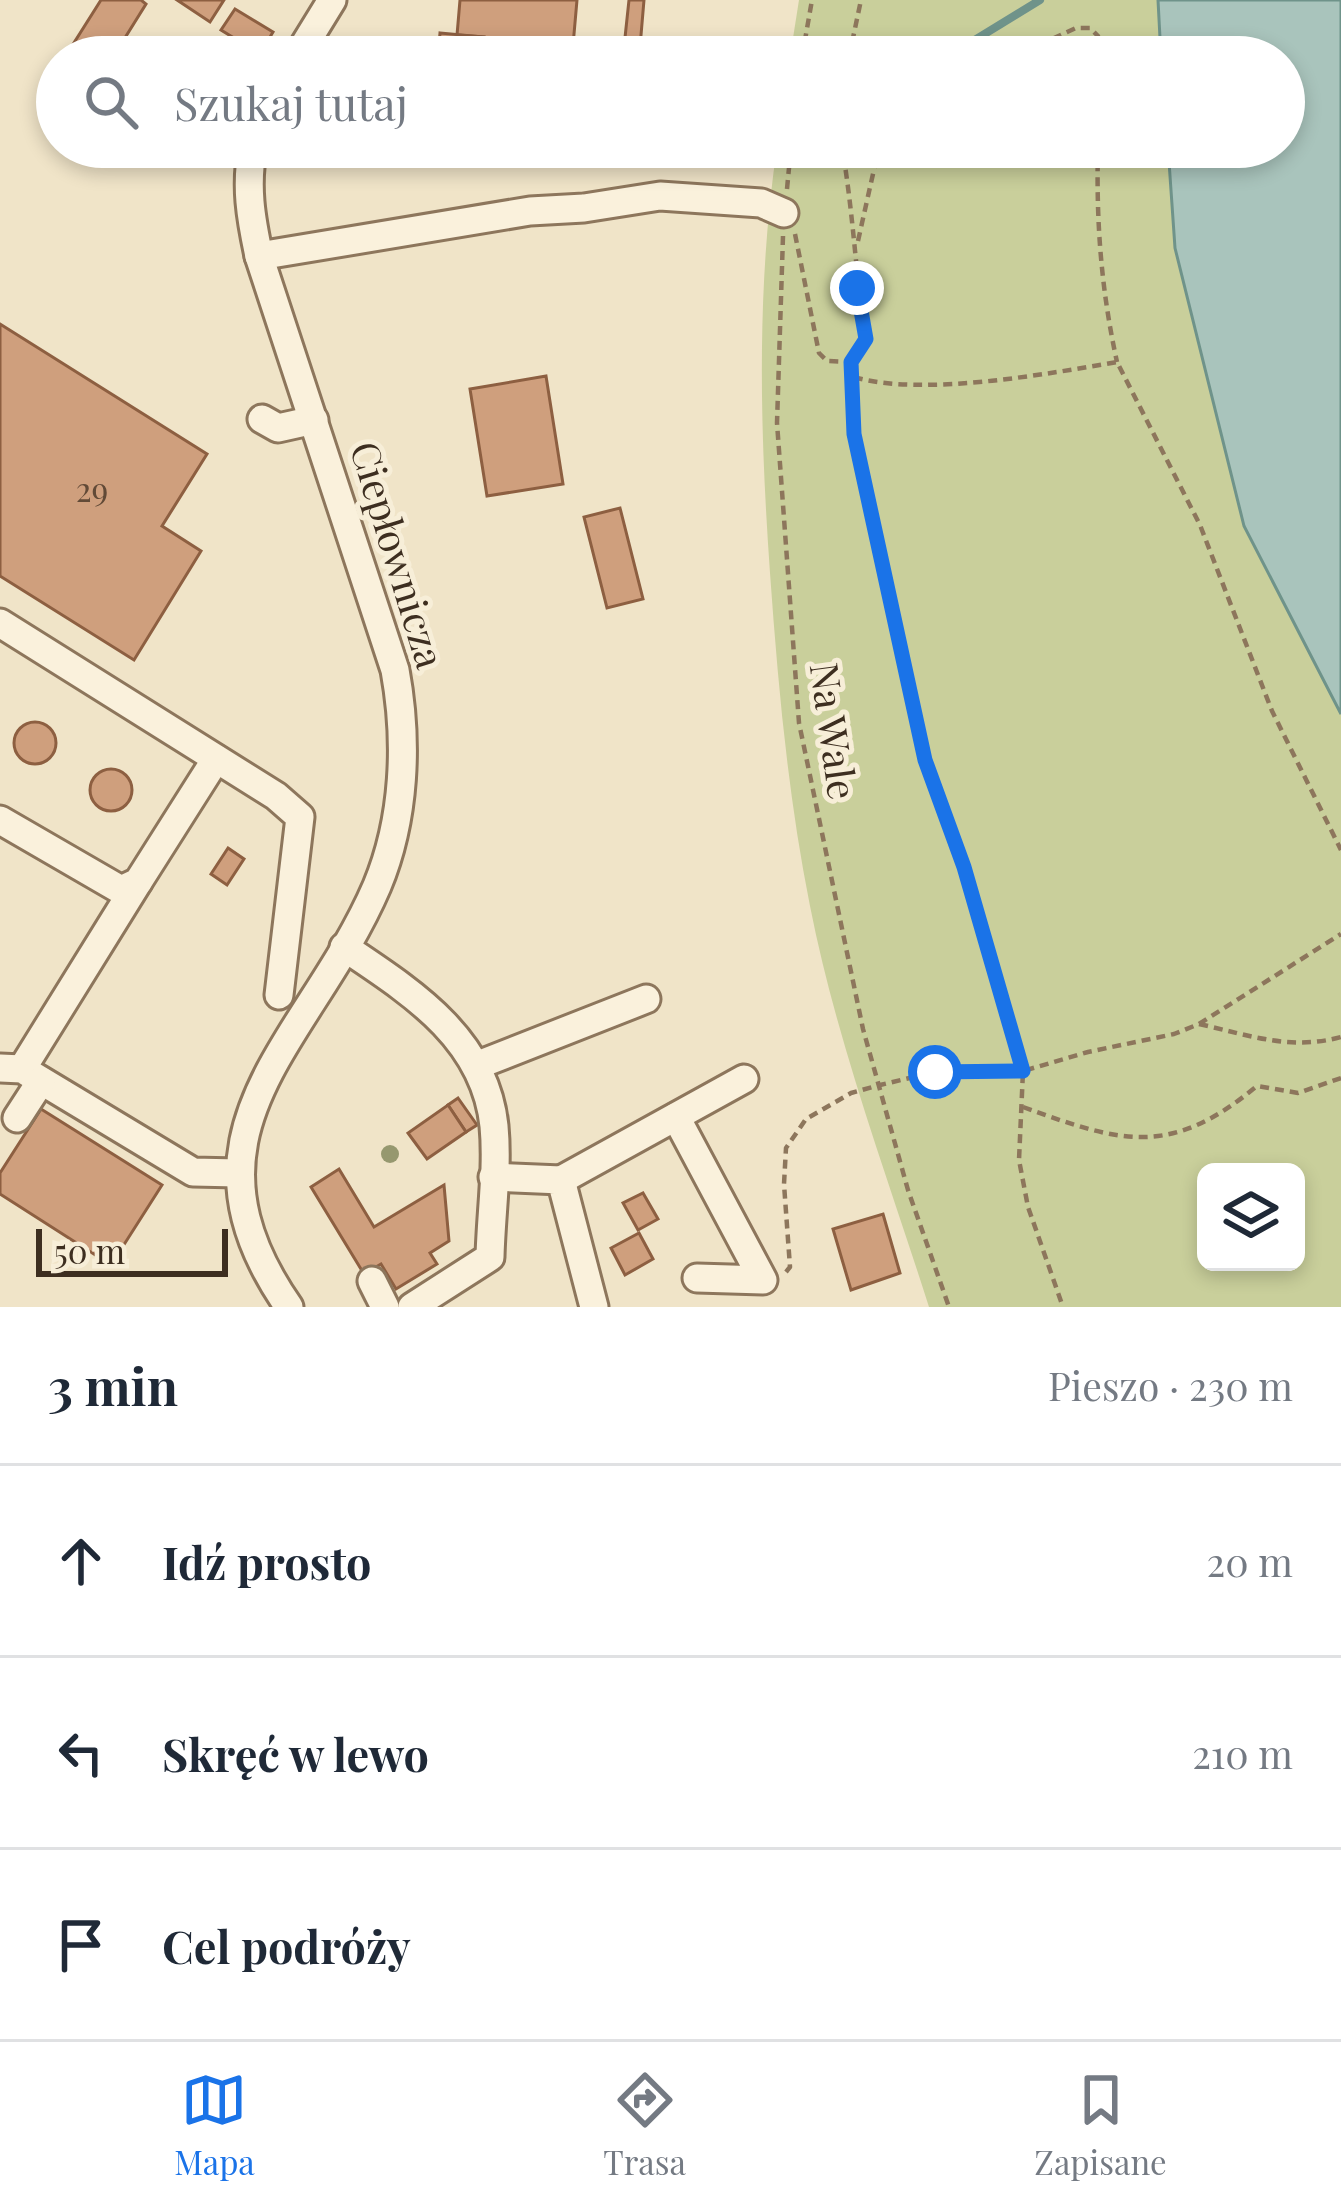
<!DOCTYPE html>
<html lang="pl">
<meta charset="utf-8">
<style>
body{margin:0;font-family:"Playfair Display",serif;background:#f2f2f3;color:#1f2937}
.controls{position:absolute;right:36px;bottom:36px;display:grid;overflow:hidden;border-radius:18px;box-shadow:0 6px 18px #0003}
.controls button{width:108px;height:108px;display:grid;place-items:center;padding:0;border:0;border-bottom:3px solid #e0e1e3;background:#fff;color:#1f2937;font:60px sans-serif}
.scale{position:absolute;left:36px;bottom:30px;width:192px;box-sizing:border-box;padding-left:12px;border:6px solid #3d2e20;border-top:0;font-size:33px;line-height:42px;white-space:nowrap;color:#3d2e20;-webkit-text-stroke:9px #f7eed8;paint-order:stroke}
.stop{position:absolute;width:36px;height:36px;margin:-27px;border:9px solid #1a73e8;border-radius:50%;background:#fff}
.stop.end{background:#1a73e8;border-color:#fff;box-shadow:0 3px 12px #0008}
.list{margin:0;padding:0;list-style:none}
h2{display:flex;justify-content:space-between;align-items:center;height:156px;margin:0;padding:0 48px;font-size:51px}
h2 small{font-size:39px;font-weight:400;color:#747a83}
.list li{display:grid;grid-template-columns:78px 1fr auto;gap:36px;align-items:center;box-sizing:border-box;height:192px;padding:0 48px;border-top:3px solid #e0e1e3}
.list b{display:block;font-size:45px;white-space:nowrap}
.list em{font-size:39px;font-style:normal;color:#747a83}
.icon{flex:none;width:66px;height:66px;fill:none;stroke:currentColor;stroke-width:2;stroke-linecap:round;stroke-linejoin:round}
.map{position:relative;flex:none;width:1341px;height:1307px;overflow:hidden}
.search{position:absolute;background:#fff;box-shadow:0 6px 18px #0003;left:36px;right:36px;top:36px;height:132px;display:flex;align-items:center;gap:30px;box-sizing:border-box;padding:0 42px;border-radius:66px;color:#747a83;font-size:45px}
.sheet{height:732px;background:#fff}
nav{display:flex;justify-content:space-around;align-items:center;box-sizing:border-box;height:168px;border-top:3px solid #e0e1e3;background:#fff;font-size:33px;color:#747a83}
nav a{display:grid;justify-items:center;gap:6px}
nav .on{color:#1a73e8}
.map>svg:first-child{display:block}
</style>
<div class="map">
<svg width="1341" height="1307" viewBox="0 0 1341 1307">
<rect width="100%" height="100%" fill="#f0e4c8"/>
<g fill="#c9cf9b" fill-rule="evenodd">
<polygon points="799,0 1158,0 1161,57 790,57"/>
<path d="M777,147H1168L1175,248L1244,526L1341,714V1307H929C887,1175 837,1043 810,906C788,796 778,685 770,573C760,431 756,289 777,147ZM1206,1172H1296V1262H1206Z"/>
</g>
<polygon fill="#a9c4bc" stroke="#6f938a" stroke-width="3" points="1158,0 1341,0 1341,714 1244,526 1175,248 1168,147 1284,147 1284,57 1161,57"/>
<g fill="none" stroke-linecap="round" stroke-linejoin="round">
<polyline stroke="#6f938a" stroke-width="8" points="947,57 1040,0"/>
</g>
<g fill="#cf9f7d" stroke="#8d5f41" stroke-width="3">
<polygon points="101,0 141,0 146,4 113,57 65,57"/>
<polygon points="177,0 224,0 210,22"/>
<polygon points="460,0 577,0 572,57 482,57 484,37 457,35"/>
<polygon points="629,0 644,0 640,47 624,47"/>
<polygon points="235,9 273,32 260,54 221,30"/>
<polygon points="440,33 484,37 482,57 438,57"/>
<polygon points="0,324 207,454 162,526 201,551 134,660 0,576"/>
<polygon points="546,376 563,484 487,496 470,389"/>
<polygon points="620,508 643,599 607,608 584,517"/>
<circle cx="35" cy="743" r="21"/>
<circle cx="111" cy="790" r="21"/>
<polygon points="228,848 244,859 227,885 211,874"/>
<polygon points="458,1098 477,1125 466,1132 448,1105"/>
<polygon points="448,1105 466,1132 427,1159 408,1133"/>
<polygon points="41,1109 162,1185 111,1265 0,1194 0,1173"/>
<polygon points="339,1169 374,1227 444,1185 449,1241 430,1253 437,1264 396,1289 381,1264 364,1274 311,1187"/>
<polygon points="643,1193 658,1219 638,1230 623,1203"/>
<polygon points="883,1214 900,1273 851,1290 833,1229"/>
<polygon points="639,1233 653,1259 625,1275 611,1248"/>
</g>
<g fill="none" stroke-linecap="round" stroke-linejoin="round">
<g stroke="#8d765c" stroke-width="33">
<g id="minor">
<polyline points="297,57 332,0"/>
<path d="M253,147C245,185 251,219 259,256L395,670C408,741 405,819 377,886C310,1042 165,1129 289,1307"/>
<polyline points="259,256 530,211 584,208 660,196 761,203 784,213"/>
<polyline points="262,419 278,428 314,420"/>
<polyline points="0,623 276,796 300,817 279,995"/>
<polyline points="0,820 121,890 138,882 216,759"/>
<path d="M344,947C411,992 485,1038 494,1126C498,1168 491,1214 490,1257L412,1307"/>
<polyline points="478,1065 646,999"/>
<polyline points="0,1068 22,1069 193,1172 238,1173"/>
<polyline points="22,1069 138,882"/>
<polyline points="676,1117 763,1280 697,1278"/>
<polyline points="17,1118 41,1081"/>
<polyline points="493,1177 561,1180 594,1307"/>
<polyline points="561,1180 744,1079"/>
<polyline points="372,1281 385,1307"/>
</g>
</g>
<g stroke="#8d765c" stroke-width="4.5" stroke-dasharray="9 6" stroke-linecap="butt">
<polyline points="802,57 812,0"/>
<polyline points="849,57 861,0"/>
<polyline points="1012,57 1076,28 1090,28 1098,36 1101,57"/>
<path d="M1098,147C1096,221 1101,289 1117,362"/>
<polyline points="787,189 791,147"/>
<path d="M795,234L819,353L827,361L851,362L865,339C856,275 853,211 842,147"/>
<polyline points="783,236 777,423 799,723 863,1029 908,1190 949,1307"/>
<polyline points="858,241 879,147"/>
<polyline points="851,362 855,434 925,760 964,867 1023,1071 1019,1160 1028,1207 1063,1307"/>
<path d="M854,377C921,397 1047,374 1117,362L1200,525L1272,711L1341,850"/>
<path d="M1199,1024C1249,1035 1290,1051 1341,1037"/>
<path d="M1023,1107C1122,1143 1170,1158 1257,1086L1298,1093L1341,1078"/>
<polyline points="786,1272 790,1267 784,1184 786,1148 806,1119 851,1093 880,1085 935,1072 1023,1071 1088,1052 1174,1034 1199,1024 1341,934"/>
</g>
<use href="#minor" stroke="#faf1dc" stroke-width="27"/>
</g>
<circle fill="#96986f" cx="390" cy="1154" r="9"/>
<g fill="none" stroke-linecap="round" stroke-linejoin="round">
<polyline stroke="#1a73e8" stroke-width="15" points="857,288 866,339 851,362 854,434 869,503 925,760 964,867 1023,1071 935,1072"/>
</g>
<g text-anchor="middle" stroke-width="10" stroke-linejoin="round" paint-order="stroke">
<g font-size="33" fill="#624a37">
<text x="92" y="502">29</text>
</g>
<g font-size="39" fill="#3d2e20" stroke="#f7eed8">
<text transform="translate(397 555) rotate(73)" y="14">Ciepłownicza</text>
<text transform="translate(833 731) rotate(82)" y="14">Na Wale</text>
</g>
</g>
</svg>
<div class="controls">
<button><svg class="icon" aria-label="layers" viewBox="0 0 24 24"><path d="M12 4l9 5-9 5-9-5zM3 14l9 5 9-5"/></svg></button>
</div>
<div class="scale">50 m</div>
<div class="stop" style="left:935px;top:1072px"></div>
<div class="stop end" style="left:857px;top:288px"></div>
<div class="search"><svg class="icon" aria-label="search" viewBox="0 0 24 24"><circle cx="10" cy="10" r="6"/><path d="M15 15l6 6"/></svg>Szukaj tutaj</div>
</div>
<section class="sheet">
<h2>3 min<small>Pieszo · 230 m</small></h2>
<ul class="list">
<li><svg class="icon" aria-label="ahead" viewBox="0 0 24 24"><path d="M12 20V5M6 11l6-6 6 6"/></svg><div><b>Idź prosto</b></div><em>20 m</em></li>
<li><svg class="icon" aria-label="left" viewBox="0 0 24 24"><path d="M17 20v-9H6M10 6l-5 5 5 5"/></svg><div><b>Skręć w lewo</b></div><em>210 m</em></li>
<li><svg class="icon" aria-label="arrive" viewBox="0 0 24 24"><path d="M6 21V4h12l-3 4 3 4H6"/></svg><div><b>Cel podróży</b></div></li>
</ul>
</section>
<nav>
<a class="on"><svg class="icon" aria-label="map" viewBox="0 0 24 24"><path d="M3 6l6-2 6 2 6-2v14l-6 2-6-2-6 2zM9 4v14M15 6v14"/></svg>Mapa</a>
<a><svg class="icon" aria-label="directions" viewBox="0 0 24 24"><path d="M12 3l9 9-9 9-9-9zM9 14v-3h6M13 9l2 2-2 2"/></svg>Trasa</a>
<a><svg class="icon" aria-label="saved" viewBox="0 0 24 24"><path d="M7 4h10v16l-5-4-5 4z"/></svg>Zapisane</a>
</nav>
